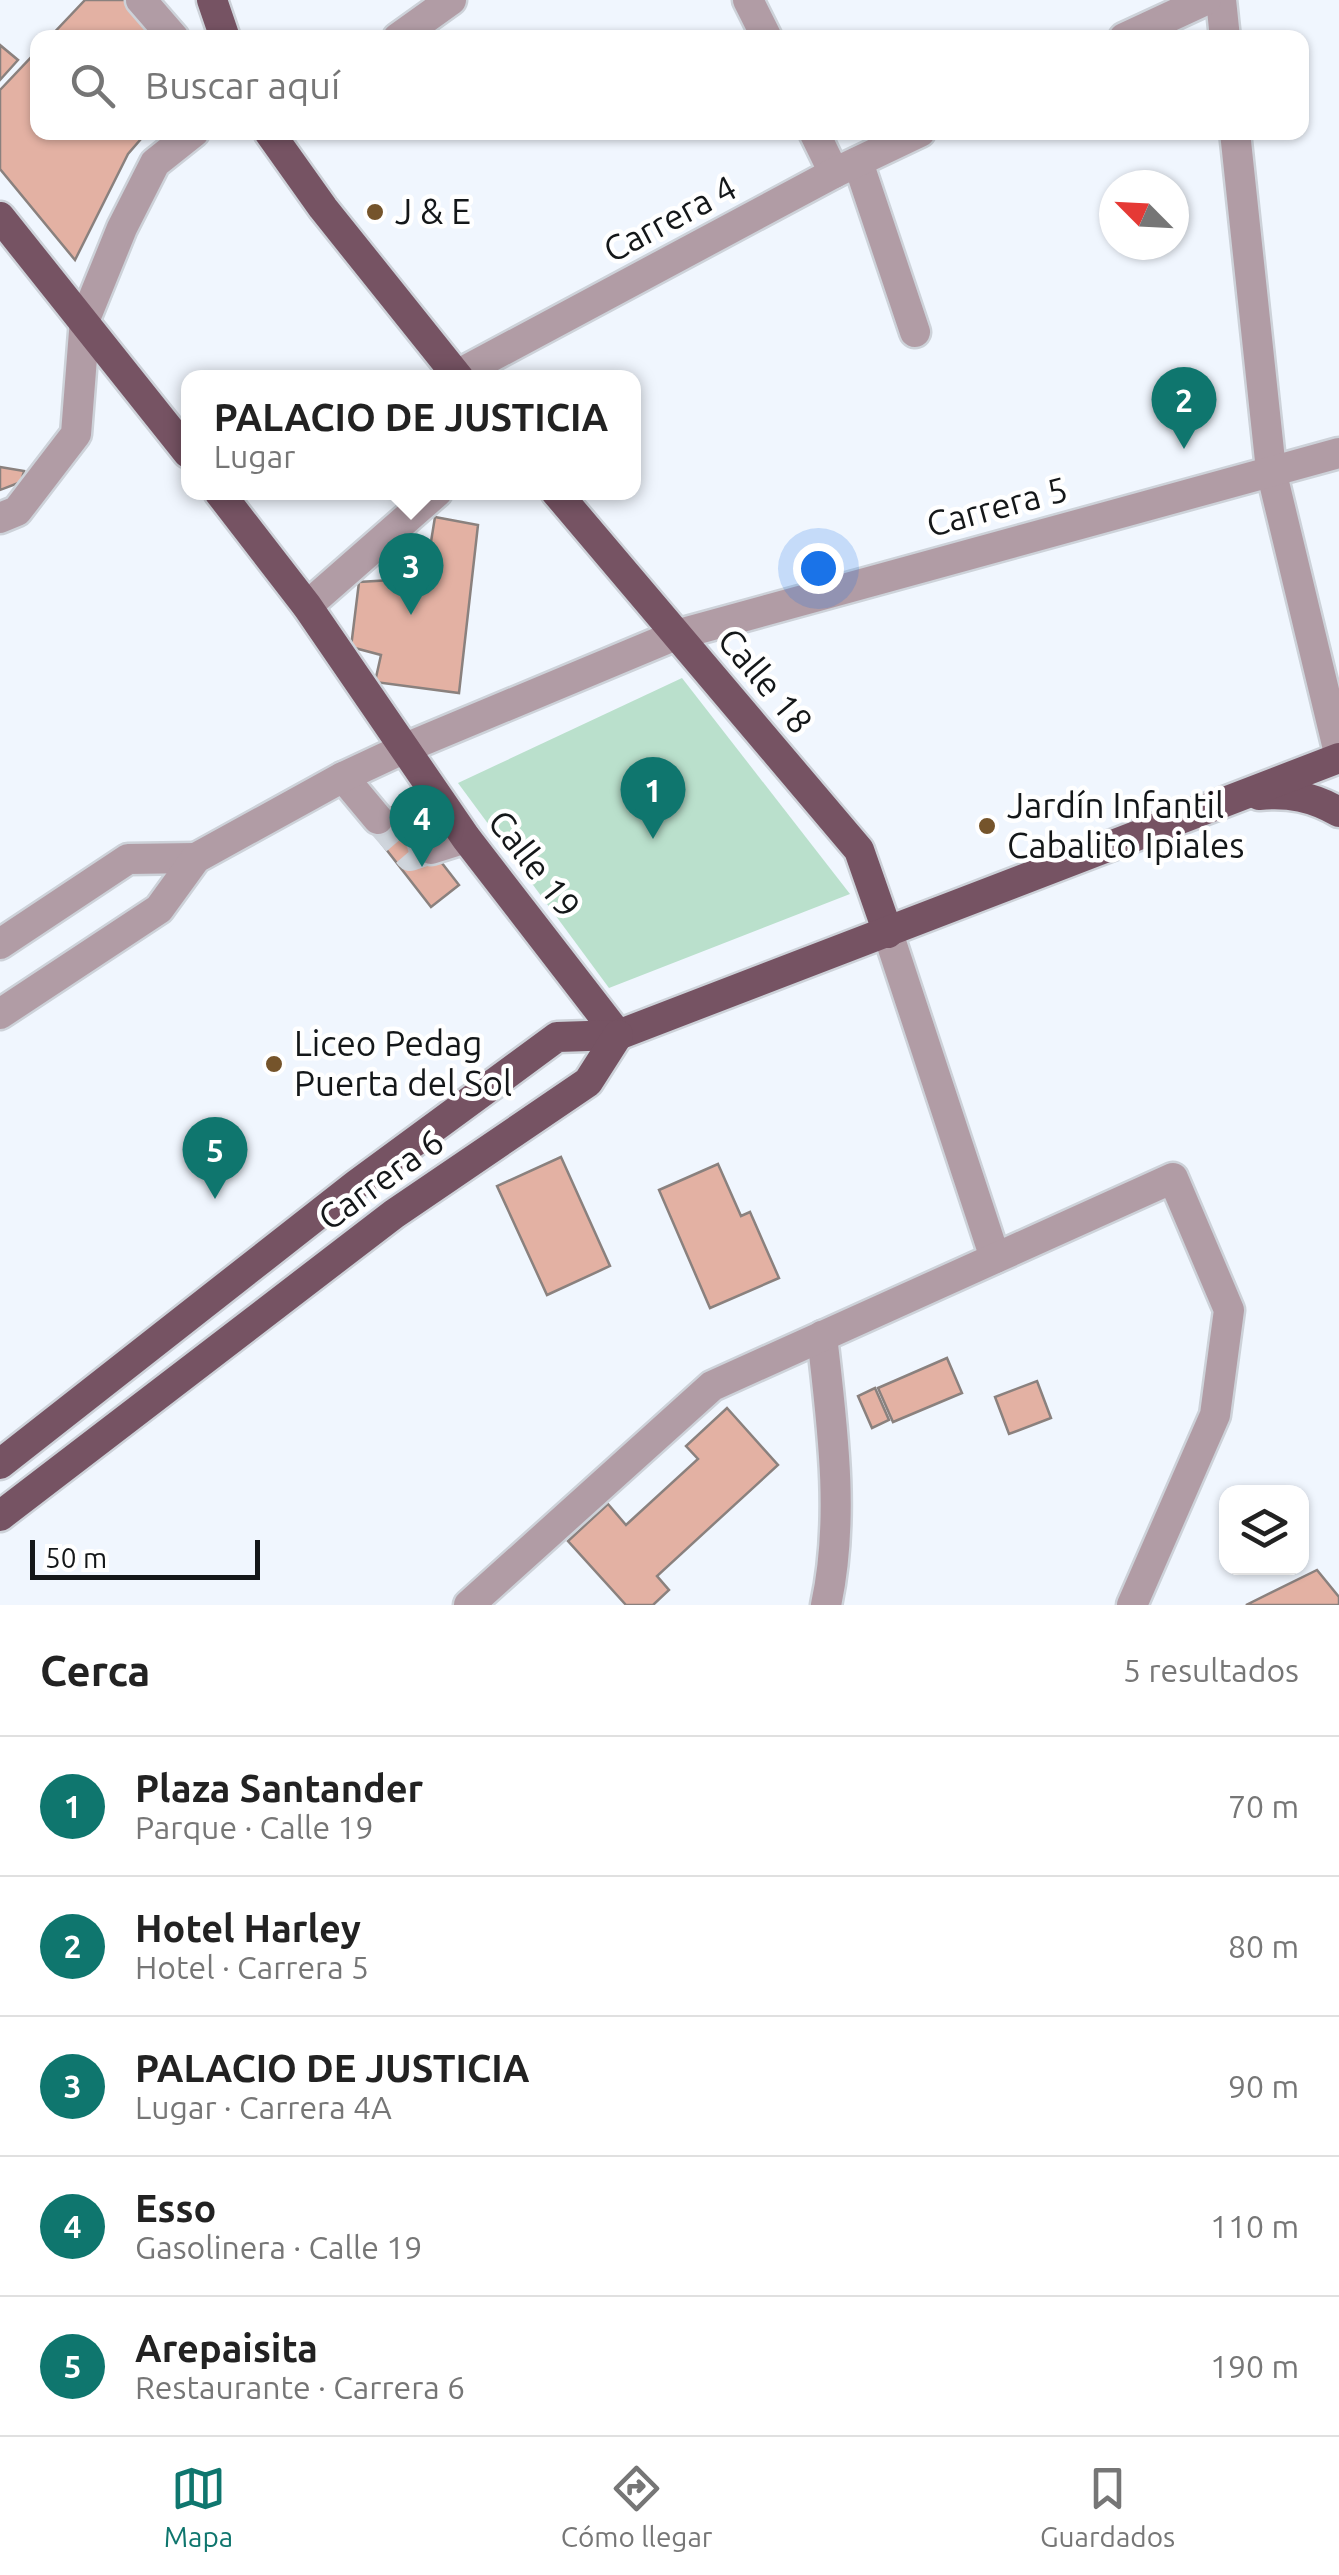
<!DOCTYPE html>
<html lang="es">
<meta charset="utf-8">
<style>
body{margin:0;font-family:Ubuntu,sans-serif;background:#f2f2f2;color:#222}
.controls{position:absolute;right:30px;bottom:30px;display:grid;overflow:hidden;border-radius:20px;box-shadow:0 2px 8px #0004}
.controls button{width:90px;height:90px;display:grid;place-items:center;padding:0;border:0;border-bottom:2px solid #e0e0e0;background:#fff;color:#222;font:50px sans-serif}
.compass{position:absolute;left:1099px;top:170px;width:90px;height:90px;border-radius:50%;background:#fff;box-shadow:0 2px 8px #0004;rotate:294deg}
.scale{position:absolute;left:30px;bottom:25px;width:230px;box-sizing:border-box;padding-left:10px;border:5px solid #141719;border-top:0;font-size:28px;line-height:35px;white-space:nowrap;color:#141719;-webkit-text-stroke:8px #fff;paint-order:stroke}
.you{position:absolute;left:818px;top:568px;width:35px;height:35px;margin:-25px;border:8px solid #fff;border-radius:50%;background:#1a73e8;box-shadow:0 0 0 15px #1a73e833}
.badge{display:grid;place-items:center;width:65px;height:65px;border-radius:50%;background:#0f766e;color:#fff;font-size:32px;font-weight:700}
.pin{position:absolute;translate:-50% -82px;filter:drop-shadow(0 2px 5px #0008)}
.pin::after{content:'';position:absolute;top:52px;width:35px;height:30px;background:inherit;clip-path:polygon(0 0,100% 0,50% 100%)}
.popup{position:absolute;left:181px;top:370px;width:460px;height:130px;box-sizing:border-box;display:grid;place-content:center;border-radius:20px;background:#fff;filter:drop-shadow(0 2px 8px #0005);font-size:32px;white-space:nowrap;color:#767676}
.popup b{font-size:38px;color:#222}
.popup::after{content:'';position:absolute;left:50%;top:100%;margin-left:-20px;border:20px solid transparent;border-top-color:#fff}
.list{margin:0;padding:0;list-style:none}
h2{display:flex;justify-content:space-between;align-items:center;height:130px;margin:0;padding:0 40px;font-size:42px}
h2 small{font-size:32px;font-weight:400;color:#767676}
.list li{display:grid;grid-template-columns:65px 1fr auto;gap:30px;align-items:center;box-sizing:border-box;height:140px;padding:0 40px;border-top:2px solid #e0e0e0}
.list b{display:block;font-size:38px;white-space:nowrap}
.list p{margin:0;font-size:32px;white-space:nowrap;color:#767676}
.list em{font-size:32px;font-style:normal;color:#767676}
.icon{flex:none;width:55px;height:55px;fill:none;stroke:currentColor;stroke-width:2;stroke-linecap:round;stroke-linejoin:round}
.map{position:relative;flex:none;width:1339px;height:1605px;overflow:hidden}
.search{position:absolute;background:#fff;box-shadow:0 2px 8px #0004;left:30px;right:30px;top:30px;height:110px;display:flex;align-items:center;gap:25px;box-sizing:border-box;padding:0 35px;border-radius:20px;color:#767676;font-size:38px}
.sheet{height:830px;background:#fff}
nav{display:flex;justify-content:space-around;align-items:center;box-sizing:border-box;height:140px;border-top:2px solid #e0e0e0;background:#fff;font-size:28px;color:#767676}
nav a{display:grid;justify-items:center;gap:5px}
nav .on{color:#0f766e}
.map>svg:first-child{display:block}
</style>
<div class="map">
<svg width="1339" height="1605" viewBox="0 0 1339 1605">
<rect width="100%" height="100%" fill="#f0f6fe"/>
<polygon fill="#bae0cc" points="682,678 850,894 609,988 458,783"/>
<g fill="#e3b1a3" stroke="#8a817e" stroke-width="2.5">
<polygon points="85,0 127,0 162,38 49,38"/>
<polygon points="0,45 18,60 0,80"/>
<polygon points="38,50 38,132 147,132 128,154 75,260 0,169 0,90"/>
<polygon points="0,467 24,471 21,482 0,490"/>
<polygon points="435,517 478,525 459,693 375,682 381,655 351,647 359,582 392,580 401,546 430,548"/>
<polygon points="396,804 459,885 431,907 368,826"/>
<polygon points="561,1157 610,1266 547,1295 497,1186"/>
<polygon points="718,1164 741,1216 750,1212 779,1278 710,1308 659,1190"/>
<polygon points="947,1358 962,1393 893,1422 878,1388"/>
<polygon points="1037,1381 1051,1418 1009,1434 995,1397"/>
<polygon points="875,1388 889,1420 872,1428 858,1396"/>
<polygon points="727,1408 778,1465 657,1576 669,1590 653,1605 626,1605 568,1541 608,1504 626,1525 698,1459 686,1446"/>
<polygon points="1317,1570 1339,1597 1339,1605 1246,1605"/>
</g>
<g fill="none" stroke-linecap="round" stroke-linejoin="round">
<polyline stroke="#cfd5dc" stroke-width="30" stroke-dasharray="30 15" stroke-linecap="butt" points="378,819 410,856 431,849"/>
<g stroke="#cdd2d9" stroke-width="35">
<g id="minor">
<polyline points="141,0 174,38"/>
<polyline points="748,0 767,38"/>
<polyline points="1221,0 1225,38"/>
<polyline points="398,38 451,0"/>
<polyline points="1124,38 1206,0"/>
<polyline points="814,132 834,173"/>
<polyline points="1235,132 1271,470 1339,753"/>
<polyline points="858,162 915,332"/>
<polyline points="457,375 834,173 920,132"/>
<polyline points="0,518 17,511 76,434 85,319 122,228 155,163 194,132"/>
<polyline points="307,606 437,492"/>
<polyline points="343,777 378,819"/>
<polyline points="431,849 466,838"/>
<polyline points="888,933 995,1258"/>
<polyline points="0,944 128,859 196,858"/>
<polyline points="0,1014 159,909 196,858 343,777 403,749 676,635 1339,453"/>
<path d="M822,1336C832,1424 845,1518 826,1605"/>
<polyline points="469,1605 712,1386 1173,1178 1229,1310 1215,1415 1132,1605"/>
</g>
</g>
<g stroke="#cdd2d9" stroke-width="35">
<g id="major">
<polyline points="212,0 225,38"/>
<polyline points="269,132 323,208 459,378"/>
<polyline points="0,217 188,453"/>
<polyline points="219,492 307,606 466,838 618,1035"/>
<polyline points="556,492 859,850 888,933"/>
<path d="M1259,795C1289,792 1313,797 1339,812"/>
<polyline points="0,1464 357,1184 557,1037 618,1035 1339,758"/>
<polyline points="0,1516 394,1214 588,1082 618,1035"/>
</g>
</g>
<use href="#minor" stroke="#b19ca5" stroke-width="30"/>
<use href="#major" stroke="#765363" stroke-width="30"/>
</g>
<g fill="#75542b" stroke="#fff" stroke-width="4">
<circle cx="375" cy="212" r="10"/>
<circle cx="987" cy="826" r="10"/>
<circle cx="274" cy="1064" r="10"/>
</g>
<g text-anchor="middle" stroke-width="9" stroke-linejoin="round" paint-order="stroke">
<g font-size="35" fill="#141719" stroke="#fff" text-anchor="start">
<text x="395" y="224">J &amp; E</text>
<text x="1007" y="818">Jardín Infantil<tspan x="1007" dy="40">Cabalito Ipiales</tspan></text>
<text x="294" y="1056">Liceo Pedag<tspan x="294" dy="40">Puerta del Sol</tspan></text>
</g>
<g font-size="35" fill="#141719" stroke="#fff">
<text transform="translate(670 219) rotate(-28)" y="12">Carrera 4</text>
<text transform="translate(997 507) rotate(-15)" y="12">Carrera 5</text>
<text transform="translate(765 681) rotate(50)" y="12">Calle 18</text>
<text transform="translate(534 864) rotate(52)" y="12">Calle 19</text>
<text transform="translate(381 1180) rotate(-36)" y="12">Carrera 6</text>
</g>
</g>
</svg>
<div class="controls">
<button><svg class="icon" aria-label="layers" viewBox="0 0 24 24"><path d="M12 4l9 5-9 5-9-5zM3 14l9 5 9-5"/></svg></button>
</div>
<svg class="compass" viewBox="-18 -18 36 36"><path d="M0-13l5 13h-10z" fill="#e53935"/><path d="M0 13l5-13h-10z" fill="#767676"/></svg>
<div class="scale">50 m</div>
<div class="you"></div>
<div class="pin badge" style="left:653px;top:839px">1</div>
<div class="pin badge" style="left:1184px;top:449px">2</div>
<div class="pin badge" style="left:411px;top:615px">3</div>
<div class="popup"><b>PALACIO DE JUSTICIA</b>Lugar</div>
<div class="pin badge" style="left:422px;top:867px">4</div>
<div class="pin badge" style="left:215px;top:1199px">5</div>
<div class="search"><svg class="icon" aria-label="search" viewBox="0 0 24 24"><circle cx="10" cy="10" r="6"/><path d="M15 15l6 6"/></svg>Buscar aquí</div>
</div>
<section class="sheet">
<h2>Cerca<small>5 resultados</small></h2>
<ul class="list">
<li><span class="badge">1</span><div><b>Plaza Santander</b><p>Parque · Calle 19</p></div><em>70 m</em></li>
<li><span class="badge">2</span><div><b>Hotel Harley</b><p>Hotel · Carrera 5</p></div><em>80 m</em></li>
<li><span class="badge">3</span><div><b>PALACIO DE JUSTICIA</b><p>Lugar · Carrera 4A</p></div><em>90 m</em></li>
<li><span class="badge">4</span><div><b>Esso</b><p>Gasolinera · Calle 19</p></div><em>110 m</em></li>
<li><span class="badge">5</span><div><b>Arepaisita</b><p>Restaurante · Carrera 6</p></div><em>190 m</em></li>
</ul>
</section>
<nav>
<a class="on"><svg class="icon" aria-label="map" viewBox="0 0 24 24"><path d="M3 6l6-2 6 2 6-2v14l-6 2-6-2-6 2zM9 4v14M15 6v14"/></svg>Mapa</a>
<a><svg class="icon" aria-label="directions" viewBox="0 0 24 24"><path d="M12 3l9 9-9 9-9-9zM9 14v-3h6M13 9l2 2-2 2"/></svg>Cómo llegar</a>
<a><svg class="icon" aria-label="saved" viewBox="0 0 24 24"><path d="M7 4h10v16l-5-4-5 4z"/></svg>Guardados</a>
</nav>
